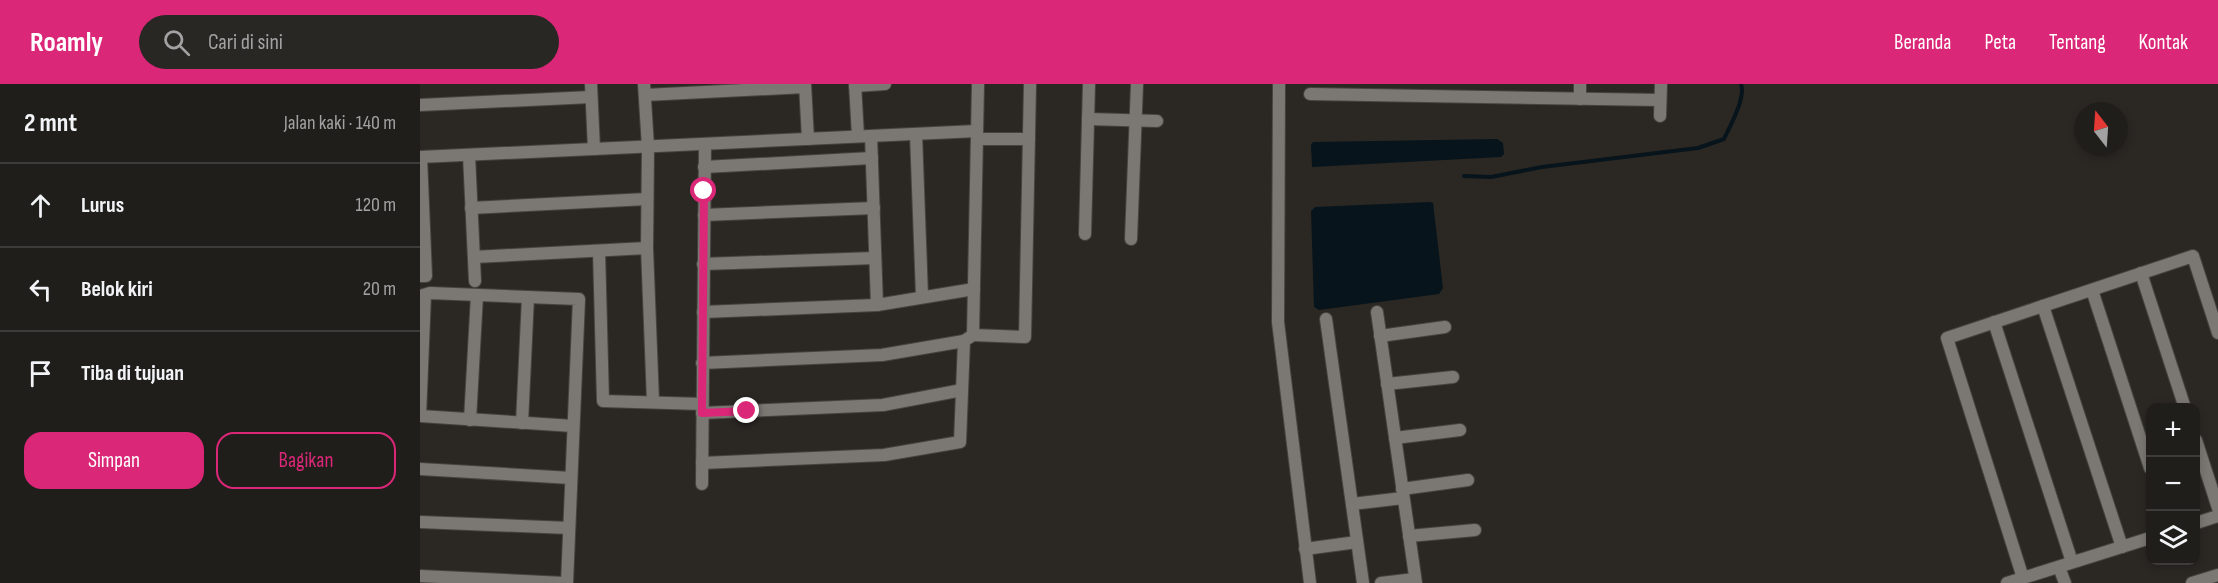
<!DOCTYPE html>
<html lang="id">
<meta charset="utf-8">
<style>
body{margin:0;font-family:"Sofia Sans Condensed",sans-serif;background:#282724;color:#f1f3f6}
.controls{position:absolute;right:18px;bottom:18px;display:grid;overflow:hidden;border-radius:12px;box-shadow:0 3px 9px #0003}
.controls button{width:54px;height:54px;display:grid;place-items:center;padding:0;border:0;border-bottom:2px solid #3d3c3a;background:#201e1b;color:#f1f3f6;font:30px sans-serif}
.compass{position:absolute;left:1654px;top:18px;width:54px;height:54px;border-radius:50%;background:#201e1b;box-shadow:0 3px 9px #0003;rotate:343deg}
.stop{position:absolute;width:18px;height:18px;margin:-14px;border:4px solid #db2777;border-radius:50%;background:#fff}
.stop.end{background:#db2777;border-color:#fff;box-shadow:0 2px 6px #0008}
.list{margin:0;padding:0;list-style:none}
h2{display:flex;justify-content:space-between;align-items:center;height:78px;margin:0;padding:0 24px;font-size:26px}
h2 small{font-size:20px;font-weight:400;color:#a2a2a3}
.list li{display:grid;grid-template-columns:39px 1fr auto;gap:18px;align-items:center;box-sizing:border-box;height:84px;padding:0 24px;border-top:2px solid #3d3c3a}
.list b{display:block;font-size:22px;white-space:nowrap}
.list em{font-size:20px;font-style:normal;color:#a2a2a3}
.actions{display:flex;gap:12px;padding:18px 24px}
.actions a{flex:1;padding:14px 0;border:2px solid #db2777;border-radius:18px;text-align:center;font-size:21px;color:#db2777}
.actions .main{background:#db2777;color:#fff}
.icon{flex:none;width:33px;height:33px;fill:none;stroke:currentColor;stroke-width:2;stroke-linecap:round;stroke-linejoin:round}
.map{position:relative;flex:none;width:1798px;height:499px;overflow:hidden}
header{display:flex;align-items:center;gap:36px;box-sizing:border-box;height:84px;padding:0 30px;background:#db2777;color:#fff}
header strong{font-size:28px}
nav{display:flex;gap:33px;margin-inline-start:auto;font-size:21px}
.search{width:420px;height:54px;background:#282724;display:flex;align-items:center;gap:15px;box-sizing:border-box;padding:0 21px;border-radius:33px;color:#a2a2a3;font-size:22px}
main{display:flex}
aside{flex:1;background:#201e1b}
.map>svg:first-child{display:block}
</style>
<header>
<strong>Roamly</strong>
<div class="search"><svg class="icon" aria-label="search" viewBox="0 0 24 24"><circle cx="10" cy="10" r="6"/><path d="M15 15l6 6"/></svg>Cari di sini</div>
<nav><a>Beranda</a><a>Peta</a><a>Tentang</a><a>Kontak</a></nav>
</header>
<main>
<aside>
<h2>2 mnt<small>Jalan kaki · 140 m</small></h2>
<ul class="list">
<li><svg class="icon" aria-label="ahead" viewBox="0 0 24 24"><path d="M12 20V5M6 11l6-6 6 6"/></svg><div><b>Lurus</b></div><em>120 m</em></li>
<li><svg class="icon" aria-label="left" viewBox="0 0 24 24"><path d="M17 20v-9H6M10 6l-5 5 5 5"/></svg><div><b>Belok kiri</b></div><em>20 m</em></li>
<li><svg class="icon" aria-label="arrive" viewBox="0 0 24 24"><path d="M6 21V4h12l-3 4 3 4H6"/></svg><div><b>Tiba di tujuan</b></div></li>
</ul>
<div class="actions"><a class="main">Simpan</a><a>Bagikan</a></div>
</aside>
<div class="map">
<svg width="1798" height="499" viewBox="0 0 1798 499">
<rect width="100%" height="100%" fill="#2b2824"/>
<g fill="#07141b">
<polygon points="1077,55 1083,59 1084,70 1081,73 892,83 891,61 893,58"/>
<polygon points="1010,118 1013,119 1023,204 1019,210 899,226 894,223 891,127 895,123"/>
</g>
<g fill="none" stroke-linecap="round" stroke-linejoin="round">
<path stroke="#07141b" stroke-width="4" d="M1044,92L1071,93L1122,83L1278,64L1304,55C1310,42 1326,14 1321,0"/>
<g stroke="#464441" stroke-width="14">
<g id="street">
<polyline points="171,0 174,65"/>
<polyline points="224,0 228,63 227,164 233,317"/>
<polyline points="385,0 388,55"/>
<polyline points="435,0 438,52"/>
<polyline points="859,0 858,238 890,499"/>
<polyline points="435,2 465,0"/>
<polyline points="890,10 1240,16"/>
<polyline points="225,11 385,3"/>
<polyline points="1160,15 1160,0"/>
<polyline points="0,21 171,13"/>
<polyline points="1240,32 1241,0"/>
<polyline points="668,35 737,37"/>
<polyline points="496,50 502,212"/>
<polyline points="451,52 457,221"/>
<polyline points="557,55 609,55"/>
<polyline points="49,71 55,197"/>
<polyline points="0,73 557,47"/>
<polyline points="284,83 452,74"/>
<polyline points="51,124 227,115"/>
<polyline points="284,131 454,124"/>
<polyline points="665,150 669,0"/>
<polyline points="711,155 717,0"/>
<polyline points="179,167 183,317 282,320"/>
<polyline points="54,173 227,164"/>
<polyline points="283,180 455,174"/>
<polyline points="1721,189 1765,324"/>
<polyline points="0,192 6,192 1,73"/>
<polyline points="1672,206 1730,384"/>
<polyline points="0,212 10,209 159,215 147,499"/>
<polyline points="1623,222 1702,463"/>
<polyline points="283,228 457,221 554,205"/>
<polyline points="957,228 996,499"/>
<polyline points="906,235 943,499"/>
<polyline points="1574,238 1652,478"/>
<polyline points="553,251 605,253 610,0"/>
<polyline points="960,252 1025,243"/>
<polyline points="282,279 462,271 544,257"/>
<polyline points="967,300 1033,293"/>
<polyline points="282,329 463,321 542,306"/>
<polyline points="0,332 153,342"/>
<polyline points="0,332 5,211"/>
<polyline points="50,336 57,211"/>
<polyline points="102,339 108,213"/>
<polyline points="975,354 1040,346"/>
<polyline points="1776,356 1798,424"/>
<polyline points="282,379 464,371 540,358 544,257 553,251 558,0"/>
<polyline points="0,385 151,394"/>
<polyline points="282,400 285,60"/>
<polyline points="982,405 1048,396"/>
<polyline points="932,420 983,414"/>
<polyline points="0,438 149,444"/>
<polyline points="1776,439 1798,432"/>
<polyline points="989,452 1055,446"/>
<polyline points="885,465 937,458"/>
<polyline points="1639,483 1645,499"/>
<polyline points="0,492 144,499"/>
<polyline points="1603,494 1527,254 1773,172 1798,249"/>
<polyline points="961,499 995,495"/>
<polyline points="1587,499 1730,454"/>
<polyline points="1772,499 1798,491"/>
</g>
</g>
<use href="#street" stroke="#7b7874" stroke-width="12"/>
</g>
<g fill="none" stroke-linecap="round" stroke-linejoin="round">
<polyline stroke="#db2777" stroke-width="8" points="284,107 282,329 327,327"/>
</g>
</svg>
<div class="controls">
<button>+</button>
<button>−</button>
<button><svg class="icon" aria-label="layers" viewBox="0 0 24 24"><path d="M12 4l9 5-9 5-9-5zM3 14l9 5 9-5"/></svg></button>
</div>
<svg class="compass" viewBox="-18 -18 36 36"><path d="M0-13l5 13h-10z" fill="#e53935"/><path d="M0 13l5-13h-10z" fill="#a2a2a3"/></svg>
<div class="stop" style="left:284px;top:107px"></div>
<div class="stop end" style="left:327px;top:327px"></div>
</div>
</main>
